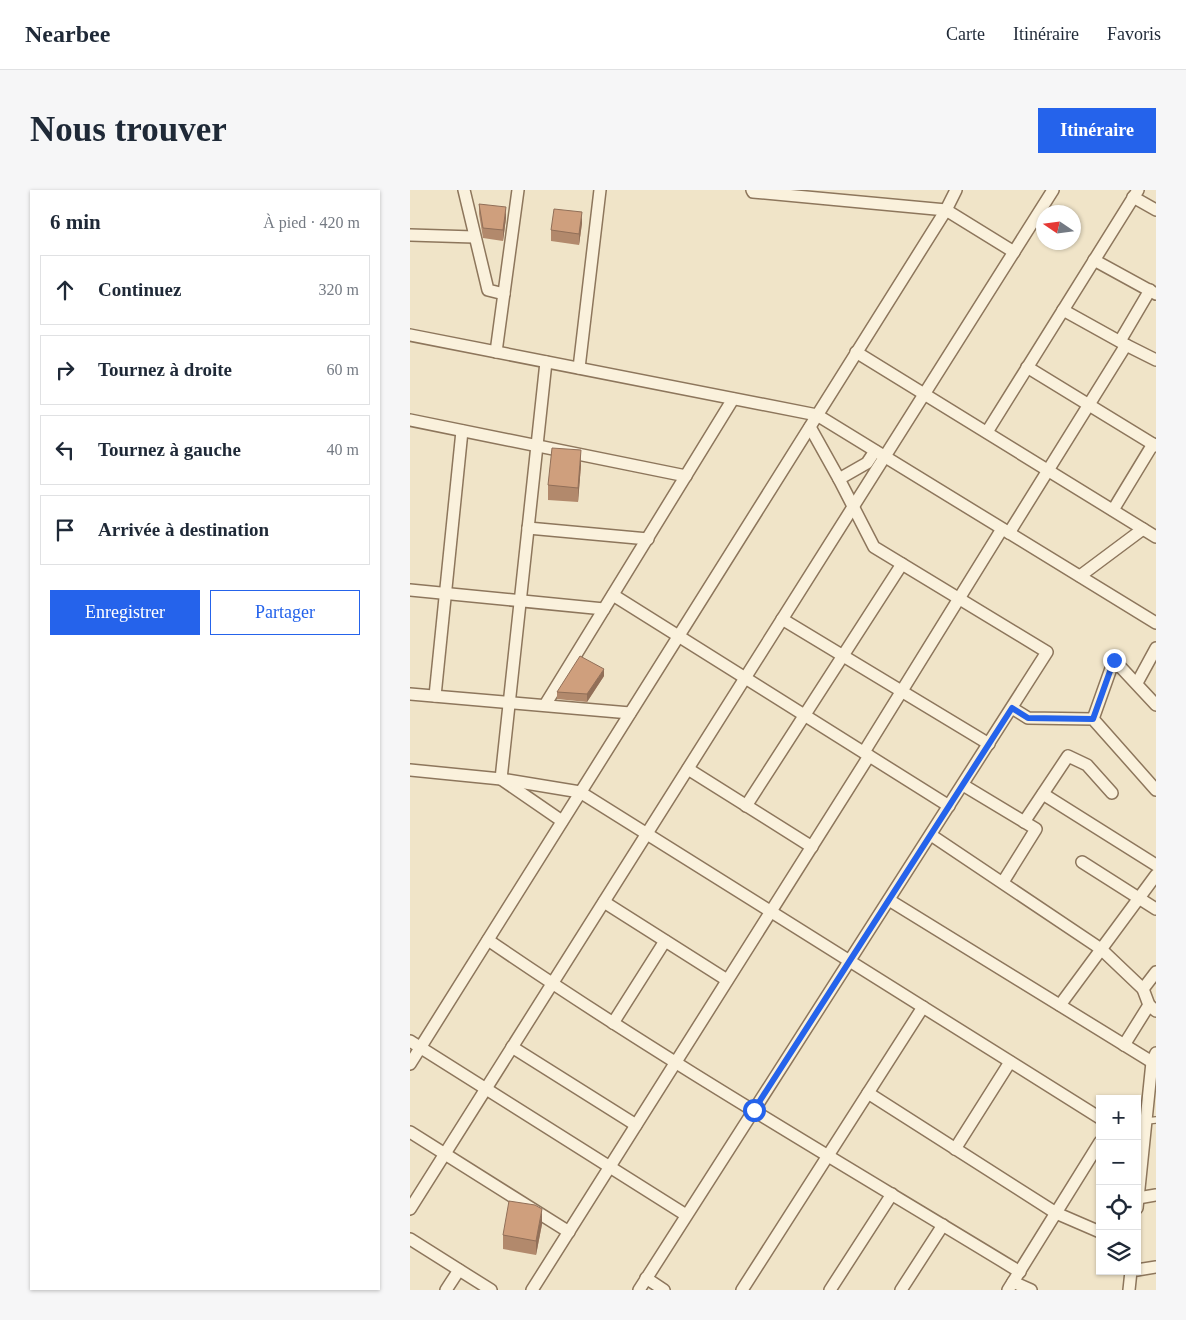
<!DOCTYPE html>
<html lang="fr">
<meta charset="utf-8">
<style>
body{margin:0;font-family:Georgia,serif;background:#f6f6f7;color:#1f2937}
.controls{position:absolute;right:15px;bottom:15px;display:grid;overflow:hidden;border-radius:0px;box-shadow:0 1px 4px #0004}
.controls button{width:45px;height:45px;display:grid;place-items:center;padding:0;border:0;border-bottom:1px solid #e0e1e3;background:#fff;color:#1f2937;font:25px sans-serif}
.compass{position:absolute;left:626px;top:15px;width:45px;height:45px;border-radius:50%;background:#fff;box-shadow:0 1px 4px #0004;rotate:283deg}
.stop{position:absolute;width:15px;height:15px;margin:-11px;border:4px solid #2563eb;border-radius:50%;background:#fff}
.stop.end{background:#2563eb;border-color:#fff;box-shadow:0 1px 5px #0008}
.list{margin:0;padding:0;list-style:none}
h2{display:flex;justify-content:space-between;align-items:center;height:65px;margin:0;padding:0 20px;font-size:21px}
h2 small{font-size:16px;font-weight:400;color:#747a83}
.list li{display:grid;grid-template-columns:32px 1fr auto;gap:15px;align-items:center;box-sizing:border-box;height:70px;margin:0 10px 10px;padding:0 10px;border:1px solid #e0e1e3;border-radius:0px}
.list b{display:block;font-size:19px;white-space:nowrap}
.list em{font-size:16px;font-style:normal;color:#747a83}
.actions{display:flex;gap:10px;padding:15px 20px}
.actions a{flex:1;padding:11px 0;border:1px solid #2563eb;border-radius:0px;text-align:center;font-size:18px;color:#2563eb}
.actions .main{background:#2563eb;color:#fff}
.icon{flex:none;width:28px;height:28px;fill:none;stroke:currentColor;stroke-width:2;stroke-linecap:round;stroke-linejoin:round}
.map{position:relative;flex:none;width:746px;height:1100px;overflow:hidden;border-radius:0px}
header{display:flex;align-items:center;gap:30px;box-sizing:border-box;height:70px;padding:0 25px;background:#fff;border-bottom:1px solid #e0e1e3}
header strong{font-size:24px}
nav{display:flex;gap:28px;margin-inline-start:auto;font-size:18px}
.intro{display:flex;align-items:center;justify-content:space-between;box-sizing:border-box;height:120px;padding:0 30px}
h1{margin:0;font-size:35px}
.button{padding:12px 22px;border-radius:0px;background:#2563eb;color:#fff;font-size:18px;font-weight:700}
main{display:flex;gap:30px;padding:0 30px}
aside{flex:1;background:#fff;border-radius:0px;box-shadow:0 1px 4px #0004}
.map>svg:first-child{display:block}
</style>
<header>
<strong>Nearbee</strong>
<nav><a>Carte</a><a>Itinéraire</a><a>Favoris</a></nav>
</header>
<div class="intro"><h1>Nous trouver</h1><a class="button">Itinéraire</a></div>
<main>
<aside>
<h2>6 min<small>À pied · 420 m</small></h2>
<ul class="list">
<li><svg class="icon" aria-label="ahead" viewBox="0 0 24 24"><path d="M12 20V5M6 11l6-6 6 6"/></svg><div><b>Continuez</b></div><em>320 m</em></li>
<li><svg class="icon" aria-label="right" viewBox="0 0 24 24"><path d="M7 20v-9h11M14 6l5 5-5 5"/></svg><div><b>Tournez à droite</b></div><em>60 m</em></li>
<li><svg class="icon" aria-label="left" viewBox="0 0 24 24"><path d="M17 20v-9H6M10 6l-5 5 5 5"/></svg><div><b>Tournez à gauche</b></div><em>40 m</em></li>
<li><svg class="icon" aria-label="arrive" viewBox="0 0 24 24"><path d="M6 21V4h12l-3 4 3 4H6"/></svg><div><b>Arrivée à destination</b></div></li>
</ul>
<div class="actions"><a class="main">Enregistrer</a><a>Partager</a></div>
</aside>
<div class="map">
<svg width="746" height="1100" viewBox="0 0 746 1100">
<rect width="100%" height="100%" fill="#f0e4c8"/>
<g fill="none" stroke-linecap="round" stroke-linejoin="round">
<g stroke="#8d765c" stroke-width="8">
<polyline id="service" points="736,931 746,930"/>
</g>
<g stroke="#8d765c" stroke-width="14">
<g id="minor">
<polyline points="54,0 78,100 94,104"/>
<polyline points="342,0 343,2 536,20 604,62"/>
<polyline points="723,7 746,20"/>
<polyline points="0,45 64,47"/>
<polyline points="684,70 746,104"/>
<polyline points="653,120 716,155 746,170"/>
<polyline points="0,145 407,225 746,433"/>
<polyline points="710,151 740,100"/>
<polyline points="86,162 108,0"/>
<polyline points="446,162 746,347"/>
<polyline points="136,172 91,589 152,631"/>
<polyline points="617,177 746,256"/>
<polyline points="169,178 190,0"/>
<polyline points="0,230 276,286"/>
<polyline points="577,242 728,0"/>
<polyline points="429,289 457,273 465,261"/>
<polyline points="703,320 743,254"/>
<polyline points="118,338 238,349"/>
<polyline points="599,343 716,155"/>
<polyline points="670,386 733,339"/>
<polyline points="0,400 194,419"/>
<polyline points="203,405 539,616"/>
<polyline points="372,429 579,554"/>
<polyline points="727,493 746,458"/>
<polyline points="0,504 220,523"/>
<polyline points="25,506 52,241"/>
<polyline points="135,515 323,209"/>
<polyline points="602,518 618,528 683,529 746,600"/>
<polyline points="683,529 704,470 746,515"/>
<polyline points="454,562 592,339"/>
<polyline points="278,579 402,657"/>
<polyline points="0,580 91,589 170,602 690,928"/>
<polyline points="553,595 626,639 593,692"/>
<polyline points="633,604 746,675"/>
<polyline points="336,616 492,374"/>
<polyline points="614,632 658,566 677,575 702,603"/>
<polyline points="521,645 691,759 733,799 739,815 746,821"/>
<polyline points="672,672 746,719"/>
<polyline points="479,710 742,872"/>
<polyline points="194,712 317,790"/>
<path d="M78,750C250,868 431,973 610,1082"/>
<polyline points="733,799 746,782"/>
<polyline points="650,815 746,685"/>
<polyline points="203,833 255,751"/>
<polyline points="0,851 276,1025"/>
<polyline points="714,855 739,815"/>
<polyline points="102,857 226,935"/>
<polyline points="0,874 536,20 546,0"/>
<polyline points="458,903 646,1023 690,1042"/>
<polyline points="0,942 159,1042"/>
<polyline points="545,959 600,872"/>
<polyline points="728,1008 746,1005"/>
<polyline points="727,1018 742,872 746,863"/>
<polyline points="0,1019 643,0"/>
<polyline points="0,1049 81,1100"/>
<polyline points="727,1080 746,1077"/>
<polyline points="236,1088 254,1100"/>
<polyline points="603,1092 621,1100"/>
<polyline points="36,1100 49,1080"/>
<polyline points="122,1100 459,566"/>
<polyline points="229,1100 637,462 464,357 429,289 400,237"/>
<polyline points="332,1100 513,817"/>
<polyline points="420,1100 482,1004"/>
<polyline points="491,1100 533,1035"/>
<polyline points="598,1100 690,952"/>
<polyline points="719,1100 721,1081"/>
</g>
</g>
<use href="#service" stroke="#faf1dc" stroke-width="5.5"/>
<use href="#minor" stroke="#faf1dc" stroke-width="11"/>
</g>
<g fill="#b2896c">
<polygon points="69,14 96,28 93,51 73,48 69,24"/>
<polygon points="172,33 169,55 141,51 141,40"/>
<polygon points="171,275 168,312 138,310 138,295"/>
<polygon points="194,486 177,512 147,509 147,502"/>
<polygon points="132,1034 126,1065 93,1059 93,1045"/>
</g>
<g fill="#916f58">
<polygon points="96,17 96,28 93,51 93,40"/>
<polygon points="172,22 172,33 169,55 169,44"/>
<polygon points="171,260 171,275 168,312 168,298"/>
<polygon points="194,479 194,486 177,512 177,504"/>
<polygon points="132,1019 132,1034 126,1065 126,1051"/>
</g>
<g fill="#cf9f7d" stroke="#916f58">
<polygon points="69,14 96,17 93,40 73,38"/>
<polygon points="144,19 172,22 169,44 141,40"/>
<polygon points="142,258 171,260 168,298 138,295"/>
<polygon points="170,466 194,479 177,504 147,502"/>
<polygon points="99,1011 125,1015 132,1019 126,1051 93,1045"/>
</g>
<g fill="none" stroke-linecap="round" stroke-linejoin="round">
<polyline stroke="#2563eb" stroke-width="6" points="344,920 602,518 618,528 683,529 704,470"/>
</g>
</svg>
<div class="controls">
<button>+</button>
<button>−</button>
<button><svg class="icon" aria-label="locate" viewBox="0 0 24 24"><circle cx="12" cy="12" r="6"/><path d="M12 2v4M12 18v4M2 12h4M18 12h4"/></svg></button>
<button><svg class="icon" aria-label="layers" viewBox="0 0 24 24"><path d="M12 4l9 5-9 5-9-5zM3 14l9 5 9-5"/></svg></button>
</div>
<svg class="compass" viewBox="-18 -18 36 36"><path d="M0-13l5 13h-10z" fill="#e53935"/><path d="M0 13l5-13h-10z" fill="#747a83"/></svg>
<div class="stop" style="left:344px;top:920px"></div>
<div class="stop end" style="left:704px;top:470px"></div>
</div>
</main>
